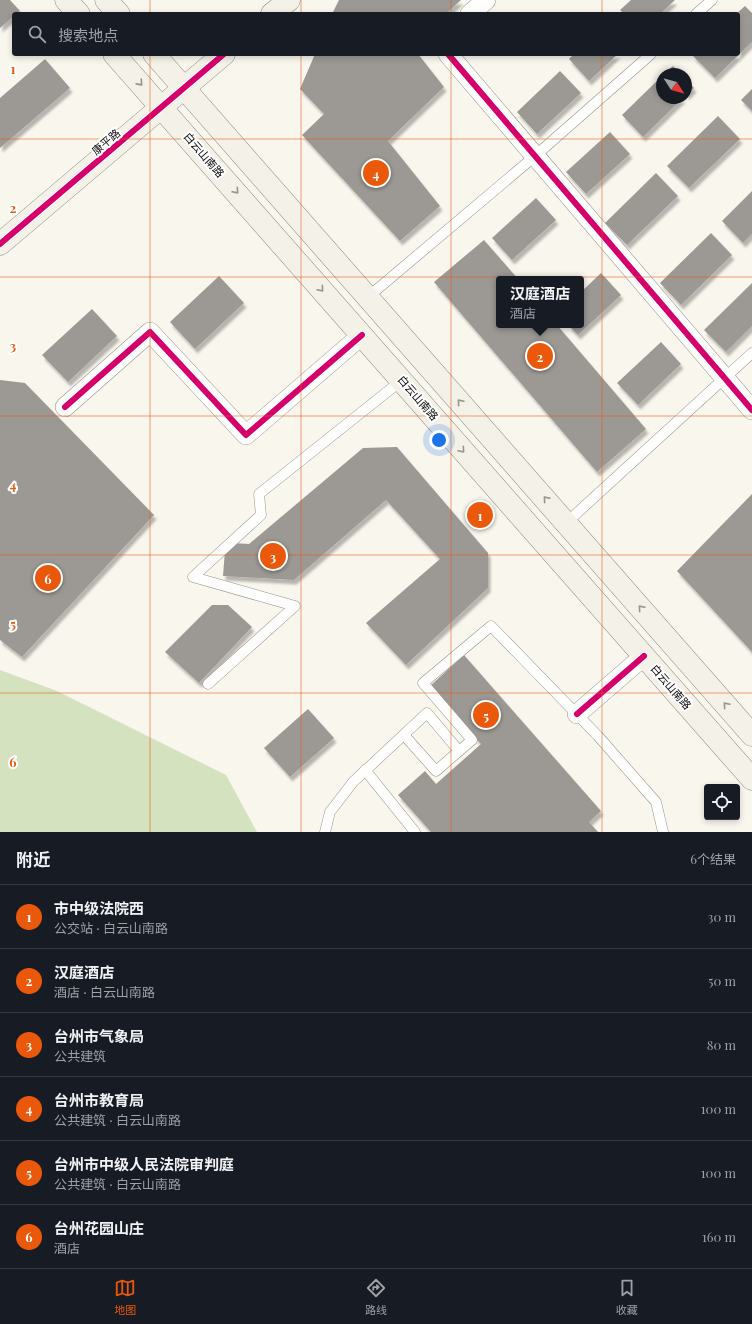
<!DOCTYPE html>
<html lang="zh">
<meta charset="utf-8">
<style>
body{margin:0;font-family:"Playfair Display","Noto Sans SC",serif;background:#20242c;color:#f1f3f6}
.controls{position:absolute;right:12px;bottom:12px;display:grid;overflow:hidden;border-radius:4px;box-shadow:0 2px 6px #0003}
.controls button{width:36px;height:36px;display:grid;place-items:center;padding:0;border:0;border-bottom:1px solid #363941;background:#171b24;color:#f1f3f6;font:20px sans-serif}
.compass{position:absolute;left:656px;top:68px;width:36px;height:36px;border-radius:50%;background:#171b24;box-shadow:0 2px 6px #0003;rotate:126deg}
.you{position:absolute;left:439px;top:440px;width:14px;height:14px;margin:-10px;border:3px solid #fff;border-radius:50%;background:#1a73e8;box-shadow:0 0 0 6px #1a73e833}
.badge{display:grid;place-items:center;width:26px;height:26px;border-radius:50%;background:#ea580c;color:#fff;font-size:13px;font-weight:700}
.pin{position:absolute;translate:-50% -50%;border:2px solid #fff;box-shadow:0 1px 4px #0006}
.popup{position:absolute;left:496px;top:276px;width:88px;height:52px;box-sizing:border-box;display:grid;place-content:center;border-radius:4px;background:#171b24;filter:drop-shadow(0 1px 3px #0005);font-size:13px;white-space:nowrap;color:#9ea1a6}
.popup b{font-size:15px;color:#f1f3f6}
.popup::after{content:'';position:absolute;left:50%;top:100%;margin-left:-8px;border:8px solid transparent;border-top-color:#171b24}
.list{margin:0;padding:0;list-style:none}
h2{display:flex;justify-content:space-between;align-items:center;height:52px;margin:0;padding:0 16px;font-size:17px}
h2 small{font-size:13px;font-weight:400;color:#9ea1a6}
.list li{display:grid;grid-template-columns:26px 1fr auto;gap:12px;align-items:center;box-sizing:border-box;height:64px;padding:0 16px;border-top:1px solid #363941}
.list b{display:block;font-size:15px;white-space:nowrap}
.list p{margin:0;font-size:13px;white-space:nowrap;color:#9ea1a6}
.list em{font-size:13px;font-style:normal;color:#9ea1a6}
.icon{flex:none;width:22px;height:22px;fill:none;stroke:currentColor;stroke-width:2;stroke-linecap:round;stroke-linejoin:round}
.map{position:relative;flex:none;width:752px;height:832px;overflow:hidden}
.search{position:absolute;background:#171b24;box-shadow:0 2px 6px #0003;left:12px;right:12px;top:12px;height:44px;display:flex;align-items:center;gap:10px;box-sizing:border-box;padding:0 14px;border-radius:4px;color:#9ea1a6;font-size:15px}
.sheet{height:436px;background:#171b24}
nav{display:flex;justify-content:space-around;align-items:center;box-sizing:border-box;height:56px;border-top:1px solid #363941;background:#171b24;font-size:11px;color:#9ea1a6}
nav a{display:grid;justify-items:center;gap:2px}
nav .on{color:#ea580c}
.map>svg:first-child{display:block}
</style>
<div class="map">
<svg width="752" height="832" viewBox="0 0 752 832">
<defs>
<filter id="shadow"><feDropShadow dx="2.5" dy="4.5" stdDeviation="1" flood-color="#0004"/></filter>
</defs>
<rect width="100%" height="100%" fill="#f9f6ee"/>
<polygon fill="#d4e2bf" points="0,670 57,691 226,775 257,832 0,832"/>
<g fill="#9c9994" filter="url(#shadow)">
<polygon points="0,0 10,0 20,11 16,14 14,14 14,16 0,28"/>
<polygon points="339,0 461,0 446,14 332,14"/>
<polygon points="631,0 675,0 660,14 624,14 620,10"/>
<polygon points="745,6 752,13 752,42 715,78 693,56 695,54 738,54 738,14 736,14"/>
<polygon points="315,54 418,54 444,87 388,141 440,206 400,241 302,135 324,114 300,89"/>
<polygon points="574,54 618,54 589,81 569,59"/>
<polygon points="45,59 70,88 0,148 0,98"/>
<polygon points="673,66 681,74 664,74"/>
<polygon points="560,71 581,93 537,134 517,112"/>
<polygon points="662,76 662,98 683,98 643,137 622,115"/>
<polygon points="686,79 694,88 686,96"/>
<polygon points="752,89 752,111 741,100"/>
<polygon points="718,116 740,139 689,188 667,166"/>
<polygon points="610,132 630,154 586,194 566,172"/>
<polygon points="656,173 678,196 627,245 605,223"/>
<polygon points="752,191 752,234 743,243 722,221"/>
<polygon points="536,198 556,220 512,260 492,238"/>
<polygon points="711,233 732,255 681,305 660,283"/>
<polygon points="484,240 518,279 499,279 499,325 557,325 646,429 597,472 434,282"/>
<polygon points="601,273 621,295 578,335 568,325 581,325 581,292"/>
<polygon points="219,276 244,303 195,349 170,322"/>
<polygon points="752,283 752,326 726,352 704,330"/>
<polygon points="92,309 117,336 68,382 42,355"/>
<polygon points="661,342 681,364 638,405 617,383"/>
<polygon points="0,380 25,383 154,515 22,657 0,640"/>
<polygon points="397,447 488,553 488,588 406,665 366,623 440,559 386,500 294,580 223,576 225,550 233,543 249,544 363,448"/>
<polygon points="752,494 752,652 677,571"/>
<polygon points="212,605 228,605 252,627 199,683 165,652"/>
<polygon points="464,655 601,811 589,822 598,832 431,832 398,795 425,771 436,784 481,744 430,686"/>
<polygon points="308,709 334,738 290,777 264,748"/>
</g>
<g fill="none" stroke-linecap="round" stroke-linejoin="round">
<g stroke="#92918d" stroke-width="11">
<g id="lane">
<polyline points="696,14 712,0"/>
<polyline points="368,297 535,156 651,54"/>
<polyline points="566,523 752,353"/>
<polyline points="208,684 295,606 193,577 261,515 259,494 402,380"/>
<polyline points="404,735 436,771 459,751"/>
<polyline points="365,770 415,832"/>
<polyline points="325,832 330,812 353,782 427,713 459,751 472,740 423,683 491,626 598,736 656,802 663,832"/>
</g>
</g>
<g stroke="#92918d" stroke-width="20">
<g id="street">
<polyline points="470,14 486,0"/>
<polyline points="448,54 752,410"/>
<polyline points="65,407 150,332 246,435 362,335"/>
<polyline points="577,714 644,656"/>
</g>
</g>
<g stroke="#898784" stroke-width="23">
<g id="secondary">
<polyline points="66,0 79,14"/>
<polyline points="106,0 119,14"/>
<polyline points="272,14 289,0"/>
<polyline points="114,54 752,779"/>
<polyline points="154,54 752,735"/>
<polyline points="0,244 224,54"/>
</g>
</g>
<use href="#lane" stroke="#fefefc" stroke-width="10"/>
<use href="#street" stroke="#fefefc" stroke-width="19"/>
<use href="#secondary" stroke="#f3f1e8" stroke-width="22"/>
<g stroke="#fff" stroke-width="8">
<g id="cycleway">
<polyline points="448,54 752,410"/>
<polyline points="0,244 224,54"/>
<polyline points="65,407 150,332 246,435 362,335"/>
<polyline points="577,714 644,656"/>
</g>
</g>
<use href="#cycleway" stroke="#d6006c" stroke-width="6"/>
</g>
<defs><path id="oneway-chevron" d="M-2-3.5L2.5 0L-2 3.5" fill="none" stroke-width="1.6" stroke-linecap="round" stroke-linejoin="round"/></defs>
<g stroke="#969590">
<use href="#oneway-chevron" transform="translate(140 83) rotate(48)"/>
<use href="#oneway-chevron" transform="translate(236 191) rotate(49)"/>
<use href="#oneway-chevron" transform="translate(321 289) rotate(49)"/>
<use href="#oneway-chevron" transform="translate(460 402) rotate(-131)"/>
<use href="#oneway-chevron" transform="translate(462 450) rotate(49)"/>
<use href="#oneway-chevron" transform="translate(546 499) rotate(-131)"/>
<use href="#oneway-chevron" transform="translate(641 608) rotate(-131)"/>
<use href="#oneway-chevron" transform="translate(726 705) rotate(-131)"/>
</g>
<path fill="none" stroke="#e8590c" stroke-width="1" stroke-opacity="0.55" d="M150,0V14M301,0V14M451,0V14M602,0V14M150,54V832M301,54V832M451,54V832M602,54V832M0,139H752M0,277H752M0,416H752M0,555H752M0,693H752"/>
<g text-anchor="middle" stroke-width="4" stroke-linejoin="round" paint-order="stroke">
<g font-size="11" fill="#0b0b0b" stroke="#fff">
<text transform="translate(106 142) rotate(-40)" y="4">康平路</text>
<text transform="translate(204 155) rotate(49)" y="4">白云山南路</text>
<text transform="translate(418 398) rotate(49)" y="4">白云山南路</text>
<text transform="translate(671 687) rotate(49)" y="4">白云山南路</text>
</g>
</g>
<g font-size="13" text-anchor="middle" font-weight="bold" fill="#e8590c" stroke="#fff" stroke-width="4" stroke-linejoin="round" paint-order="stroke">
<text x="13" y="74">1</text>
<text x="13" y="213">2</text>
<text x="13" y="351">3</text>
<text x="13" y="490">4</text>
<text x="13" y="629">5</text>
<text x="13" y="767">6</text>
</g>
</svg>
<div class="controls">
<button><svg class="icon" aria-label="locate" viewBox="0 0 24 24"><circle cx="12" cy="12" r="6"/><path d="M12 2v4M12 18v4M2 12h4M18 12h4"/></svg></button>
</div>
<svg class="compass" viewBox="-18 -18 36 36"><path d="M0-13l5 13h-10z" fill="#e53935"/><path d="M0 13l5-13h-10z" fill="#9ea1a6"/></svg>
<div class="you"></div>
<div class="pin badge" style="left:480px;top:515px">1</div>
<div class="pin badge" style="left:540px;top:356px">2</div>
<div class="popup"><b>汉庭酒店</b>酒店</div>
<div class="pin badge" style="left:273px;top:556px">3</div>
<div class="pin badge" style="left:376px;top:173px">4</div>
<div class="pin badge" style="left:486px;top:715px">5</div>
<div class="pin badge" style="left:48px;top:578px">6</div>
<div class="search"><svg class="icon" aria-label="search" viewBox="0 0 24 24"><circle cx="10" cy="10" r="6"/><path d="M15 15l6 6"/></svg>搜索地点</div>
</div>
<section class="sheet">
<h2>附近<small>6个结果</small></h2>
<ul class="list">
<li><span class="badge">1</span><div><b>市中级法院西</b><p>公交站 · 白云山南路</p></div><em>30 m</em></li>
<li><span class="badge">2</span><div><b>汉庭酒店</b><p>酒店 · 白云山南路</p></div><em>50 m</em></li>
<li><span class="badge">3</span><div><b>台州市气象局</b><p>公共建筑</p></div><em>80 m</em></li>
<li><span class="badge">4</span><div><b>台州市教育局</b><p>公共建筑 · 白云山南路</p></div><em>100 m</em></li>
<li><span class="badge">5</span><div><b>台州市中级人民法院审判庭</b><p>公共建筑 · 白云山南路</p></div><em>100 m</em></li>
<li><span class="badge">6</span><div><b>台州花园山庄</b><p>酒店</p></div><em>160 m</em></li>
</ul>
</section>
<nav>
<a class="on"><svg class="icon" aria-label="map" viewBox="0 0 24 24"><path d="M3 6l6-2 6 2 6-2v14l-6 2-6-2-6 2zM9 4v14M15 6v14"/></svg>地图</a>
<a><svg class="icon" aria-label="directions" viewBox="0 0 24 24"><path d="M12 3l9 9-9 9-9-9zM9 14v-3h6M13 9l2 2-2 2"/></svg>路线</a>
<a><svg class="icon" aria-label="saved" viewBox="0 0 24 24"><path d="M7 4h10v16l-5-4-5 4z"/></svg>收藏</a>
</nav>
